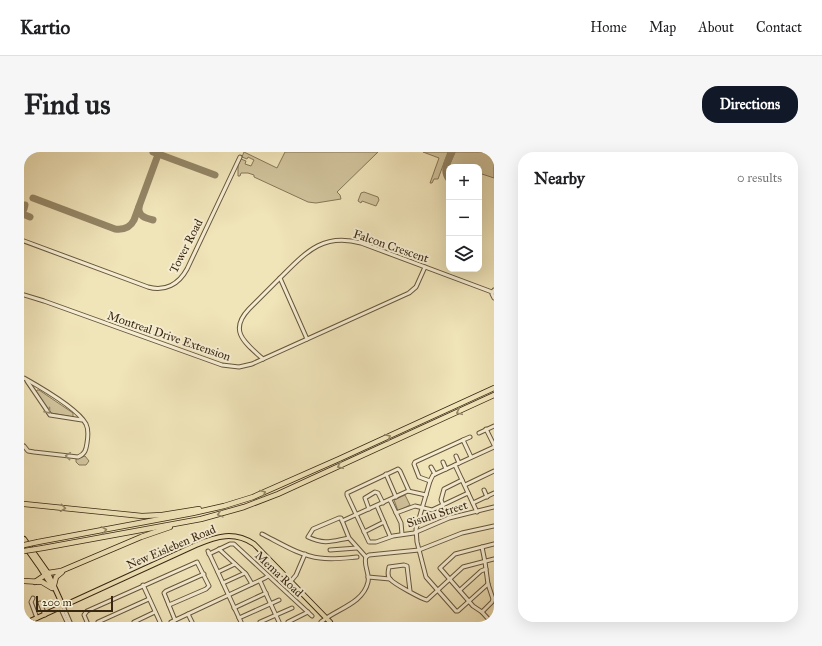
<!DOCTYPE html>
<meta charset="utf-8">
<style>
body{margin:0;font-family:"IM FELL Great Primer",serif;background:#f6f6f6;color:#202124}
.controls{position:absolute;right:12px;top:12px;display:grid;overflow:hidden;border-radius:8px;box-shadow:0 4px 16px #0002}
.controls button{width:36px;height:36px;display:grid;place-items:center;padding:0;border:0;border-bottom:1px solid #e0e0e0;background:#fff;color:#202124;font:20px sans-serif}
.scale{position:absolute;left:12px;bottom:10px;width:77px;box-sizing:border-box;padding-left:4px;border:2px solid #392712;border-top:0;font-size:11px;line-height:14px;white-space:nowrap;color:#392712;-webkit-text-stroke:3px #f5edd2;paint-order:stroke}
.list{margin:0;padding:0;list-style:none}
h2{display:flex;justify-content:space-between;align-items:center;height:52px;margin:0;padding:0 16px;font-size:17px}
h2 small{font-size:13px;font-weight:400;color:#757577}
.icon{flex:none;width:22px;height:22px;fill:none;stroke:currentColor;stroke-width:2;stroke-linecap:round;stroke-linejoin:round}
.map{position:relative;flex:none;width:470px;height:470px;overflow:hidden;border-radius:16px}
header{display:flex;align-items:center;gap:24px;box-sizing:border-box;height:56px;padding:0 20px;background:#fff;border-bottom:1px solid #e0e0e0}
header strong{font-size:19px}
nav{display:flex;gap:22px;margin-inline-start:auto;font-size:14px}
.intro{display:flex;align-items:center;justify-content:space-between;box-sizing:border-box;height:96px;padding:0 24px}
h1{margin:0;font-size:28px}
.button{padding:10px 18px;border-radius:16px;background:#111827;color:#fff;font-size:14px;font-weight:700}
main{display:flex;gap:24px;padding:0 24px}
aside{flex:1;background:#fff;border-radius:16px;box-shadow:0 4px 16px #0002}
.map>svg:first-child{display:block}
</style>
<header>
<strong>Kartio</strong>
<nav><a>Home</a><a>Map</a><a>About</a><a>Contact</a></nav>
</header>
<div class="intro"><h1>Find us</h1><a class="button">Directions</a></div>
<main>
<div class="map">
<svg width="470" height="470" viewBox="0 0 470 470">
<rect width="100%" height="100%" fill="#f0e4b9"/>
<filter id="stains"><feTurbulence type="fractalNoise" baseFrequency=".005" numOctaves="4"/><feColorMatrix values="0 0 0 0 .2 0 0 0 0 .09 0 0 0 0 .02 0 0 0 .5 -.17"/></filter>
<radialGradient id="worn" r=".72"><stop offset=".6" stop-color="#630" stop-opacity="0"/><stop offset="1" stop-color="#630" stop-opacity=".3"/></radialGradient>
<g fill="#d1c49d" stroke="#857658">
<polygon points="220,0 253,16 261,0 354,0 313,40 316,43 317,47 292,51 284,50 230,25 230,23 224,21 217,21 216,24 214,24 214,13 217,7 222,9 221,12 227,14 230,8 224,5 223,7 218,5"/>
<polygon points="399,0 424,0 414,27 410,27 408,31 406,31 415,6"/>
<polygon points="431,0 470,0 470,26 455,21 455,15 439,15 435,13 434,15 427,15 426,12"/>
<polygon points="340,40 354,45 355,48 352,54 338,49 337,51 334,49 337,41"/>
<polygon points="13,238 15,238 49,261 49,265 27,261 12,240"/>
<polygon points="61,304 65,309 62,313 55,313 52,310 52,307"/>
<polygon points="381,343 386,353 374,359 370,348"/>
</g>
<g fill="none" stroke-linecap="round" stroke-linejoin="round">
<g stroke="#948666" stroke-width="7">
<polyline points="129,0 191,23"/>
<path d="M425,27C418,18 424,9 428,0"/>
<path d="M9,46L91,77C99,78 106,76 110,68L135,0"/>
<path d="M115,55C114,64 121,66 129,68"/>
<polyline points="0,57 1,53"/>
<polyline points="1,63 6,65"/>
</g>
<g stroke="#67563c" stroke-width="5">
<g id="minor">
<path d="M0,89L124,135C141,140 155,132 163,117L216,5"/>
<polyline points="256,126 283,187"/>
<polyline points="470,138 468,142 470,146"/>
<polyline points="0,143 20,149 198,213 215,215 228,212 385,141 392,135 401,115"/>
<path d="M239,207C221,191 204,179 225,157C237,145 248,134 260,122C284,98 301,81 337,91L468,140"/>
<path d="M0,226C16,235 54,257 62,272C65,278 64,285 63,291C62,298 61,302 54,305L10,300L4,299L0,294"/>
<polyline points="3,229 26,263 58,268"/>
<polyline points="462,277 470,293"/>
<polyline points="455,281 470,274"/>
<polyline points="439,288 446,285"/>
<polyline points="432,304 435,311"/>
<polyline points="419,310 422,317"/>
<polyline points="431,313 453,360"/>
<polyline points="407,315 411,322"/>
<polyline points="362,322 372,345"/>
<polyline points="406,329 395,325 390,312 391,310 439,288 447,305"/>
<polyline points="441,333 470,319"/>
<polyline points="460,338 463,345"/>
<polyline points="385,339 376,319 374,317 323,341 323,343 345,390 352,390 369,384 390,381 425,366 470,355"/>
<polyline points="366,348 377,371 378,382"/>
<polyline points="449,351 470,341"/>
<polyline points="419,353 417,348 420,337 438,328"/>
<polyline points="353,354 366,384"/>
<polyline points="345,357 341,346 351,340 354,341 359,351"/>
<polyline points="372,361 391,354 408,358 444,341"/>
<polyline points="318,369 384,339 402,343"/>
<polyline points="340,380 360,370"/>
<path d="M238,382C256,391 276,404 296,406C308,408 321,406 333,405"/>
<path d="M325,386L317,366H315L289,377L284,385C301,393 308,389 325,386L342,405"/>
<polyline points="458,395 461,410 464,432 469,447 468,450 458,460"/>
<polyline points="195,397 222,422 228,432"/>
<polyline points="306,398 333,396"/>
<polyline points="184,399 217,470"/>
<polyline points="185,402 206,392 210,392 288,464"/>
<polyline points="342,405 345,403 395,398 438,381 470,374"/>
<polyline points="194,420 211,412"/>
<polyline points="344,425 366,427"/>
<polyline points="236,429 255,470"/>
<polyline points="267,429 272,423 281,402"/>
<polyline points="199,431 221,421"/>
<polyline points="464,432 434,459 432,459 402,425 393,390 392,377 406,329 409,323 470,295"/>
<polyline points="119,433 136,470"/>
<polyline points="436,438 457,419 462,417"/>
<path d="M386,439L383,414L380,413L365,415C364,419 363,424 366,427C370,432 398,447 403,448L439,415L470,407"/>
<polyline points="9,446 7,450 13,466"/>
<polyline points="16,451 21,463"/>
<polyline points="39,454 46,470"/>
<polyline points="36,455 43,470"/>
<polyline points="210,456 242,441"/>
<polyline points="164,462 168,470"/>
<polyline points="215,466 255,448"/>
<polyline points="151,468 140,441 142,439 180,422"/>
<polyline points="63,470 60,463 63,459 173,410 185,434 182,437 145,453"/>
<polyline points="74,470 125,447"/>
<polyline points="110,470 131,460"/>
<polyline points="147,470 241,426 244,424"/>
<polyline points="236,470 268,456"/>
<polyline points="264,470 284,460"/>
<path d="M297,470C312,457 339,452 344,430C346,421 339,413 342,405"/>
<polyline points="467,470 458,460 449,454 416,416 431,402 470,392"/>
<polyline points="469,470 470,469"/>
</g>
</g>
<g stroke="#392712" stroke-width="6">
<g id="major">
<polyline points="0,387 24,421 39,454"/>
<polyline points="3,397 15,414 29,436"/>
<path d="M4,470L172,393C193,384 210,379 230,392L306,470"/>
</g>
</g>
<g stroke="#392712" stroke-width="6">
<g id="highway">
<polyline points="0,352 118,364 138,363 175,357"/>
<polyline points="14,390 169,361 200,354 229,345 315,307 470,236"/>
<polyline points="19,396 177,367 220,355 254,342 470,243"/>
<polyline points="0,429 18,430 28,436"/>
<polyline points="11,430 24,421 37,419 117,385 146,375"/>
<polyline points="30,433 32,425 38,420"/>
</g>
</g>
<use href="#minor" stroke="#f5edd2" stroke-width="3"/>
<use href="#major" stroke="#f0e4b9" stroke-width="4"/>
<use href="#highway" stroke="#f0e4b9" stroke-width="4.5"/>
<g stroke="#392712" stroke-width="6" stroke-linecap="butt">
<g id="highway-bridge">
<polyline points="0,393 14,390"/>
<polyline points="0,399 19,396"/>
</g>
</g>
<use href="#highway-bridge" stroke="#f0e4b9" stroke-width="4.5"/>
</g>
<defs><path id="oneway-chevron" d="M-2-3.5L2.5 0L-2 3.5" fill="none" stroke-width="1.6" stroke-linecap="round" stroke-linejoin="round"/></defs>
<g stroke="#978a72">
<use href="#oneway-chevron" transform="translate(24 259) rotate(51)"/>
<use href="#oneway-chevron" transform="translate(44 304) rotate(-174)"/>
</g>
<g stroke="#948666">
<use href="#oneway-chevron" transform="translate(435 260) rotate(155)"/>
<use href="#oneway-chevron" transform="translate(364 285) rotate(-25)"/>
<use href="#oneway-chevron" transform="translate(316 314) rotate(155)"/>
<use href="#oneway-chevron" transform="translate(239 341) rotate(-23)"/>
<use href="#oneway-chevron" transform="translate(39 356) rotate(6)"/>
<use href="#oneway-chevron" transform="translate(196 362) rotate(165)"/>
<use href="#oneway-chevron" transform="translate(80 378) rotate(-10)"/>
</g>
<g text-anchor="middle" stroke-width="4" stroke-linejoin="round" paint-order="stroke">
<g font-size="12" fill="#392712" stroke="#f5edd2">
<text transform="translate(162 94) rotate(-63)" y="4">Tower Road</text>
<text transform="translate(367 94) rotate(19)" y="4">Falcon Crescent</text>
<text transform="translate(145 184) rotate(19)" y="4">Montreal Drive Extension</text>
<text transform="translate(413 362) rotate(-18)" y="4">Sisulu Street</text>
<text transform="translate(147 395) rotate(-23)" y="4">New Eisleben Road</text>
<text transform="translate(255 422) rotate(43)" y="4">Mema Road</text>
</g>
</g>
<rect width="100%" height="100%" filter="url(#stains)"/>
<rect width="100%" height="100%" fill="url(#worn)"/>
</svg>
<div class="controls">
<button>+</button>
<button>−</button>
<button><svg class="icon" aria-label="layers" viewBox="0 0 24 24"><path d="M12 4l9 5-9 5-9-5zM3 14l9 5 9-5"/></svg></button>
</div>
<div class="scale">200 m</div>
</div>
<aside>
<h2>Nearby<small>0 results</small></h2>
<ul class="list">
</ul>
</aside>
</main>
